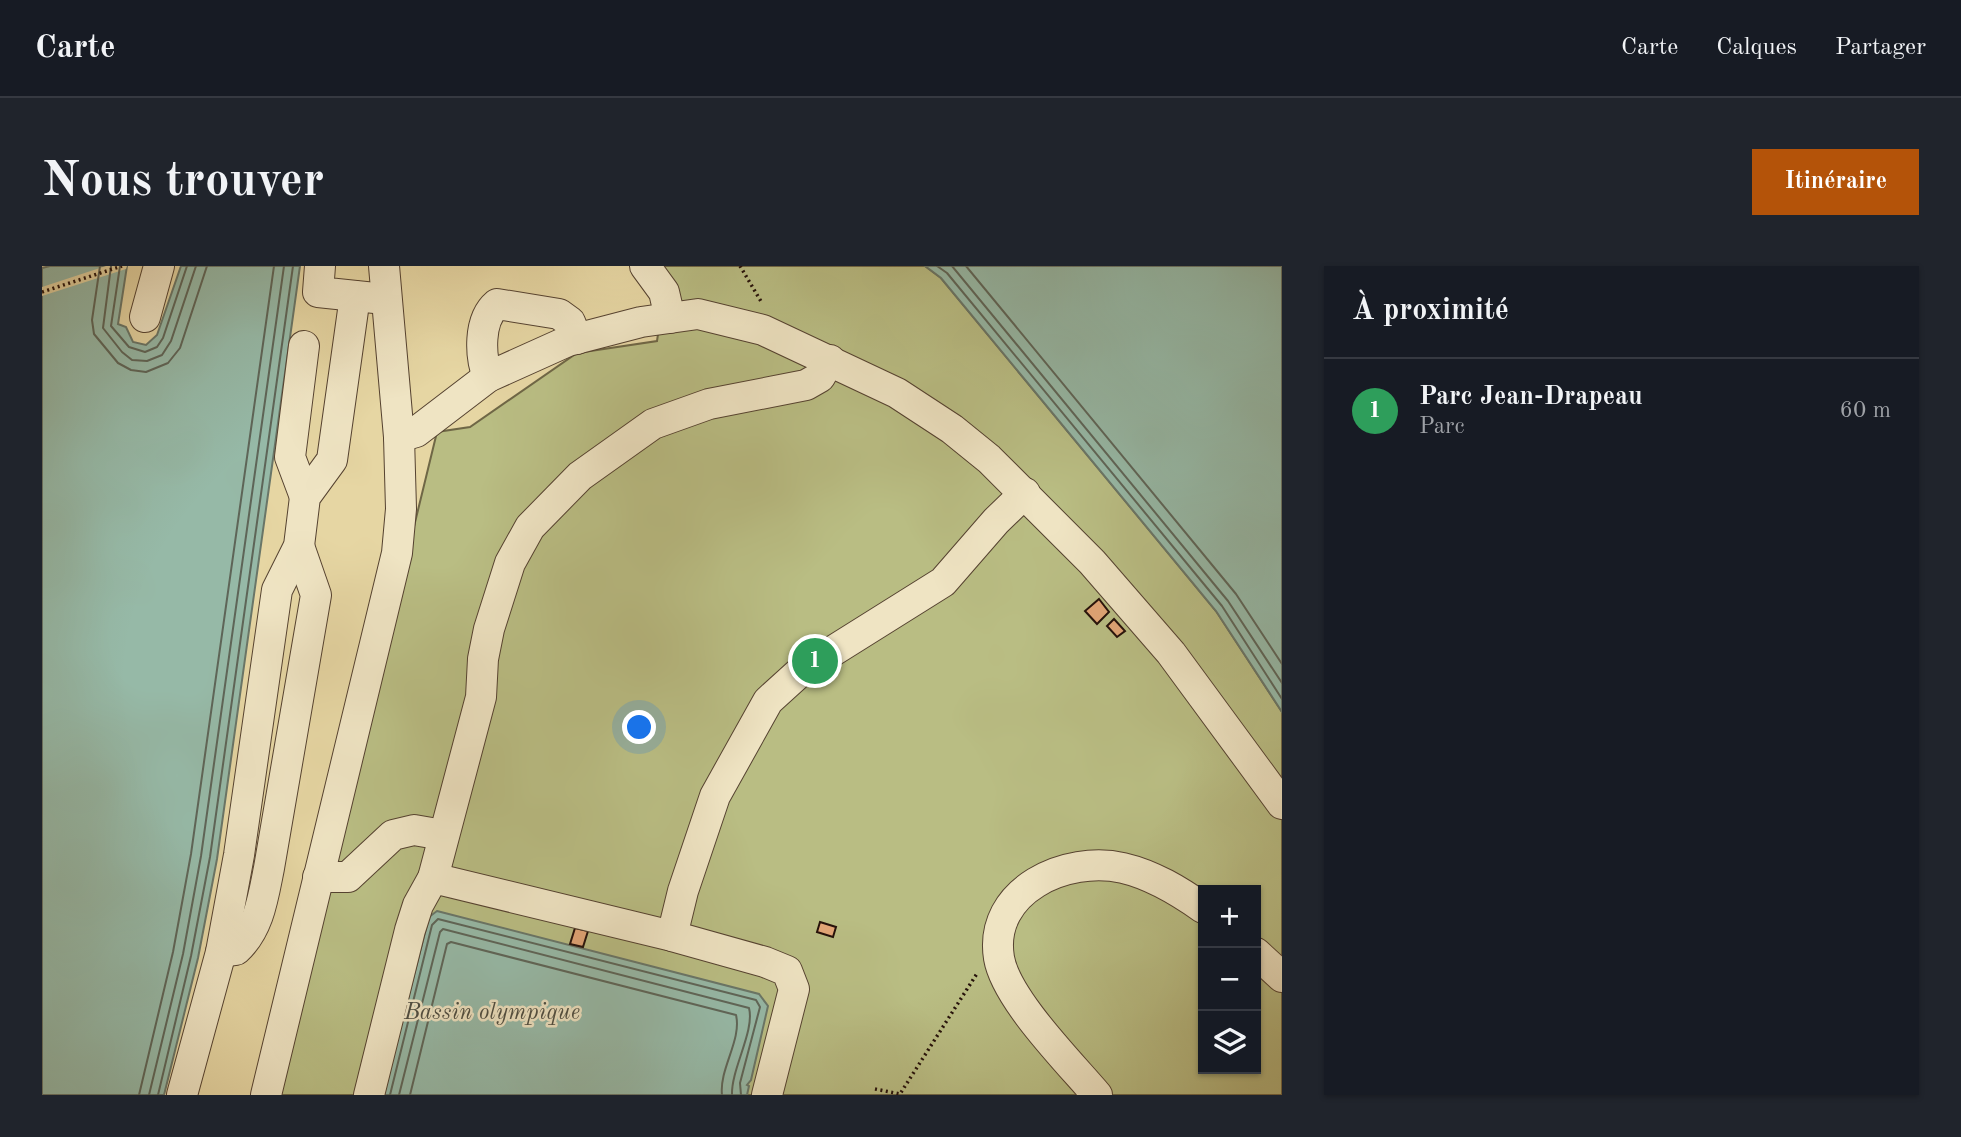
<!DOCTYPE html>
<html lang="fr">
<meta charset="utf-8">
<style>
body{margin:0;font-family:"Old Standard TT",serif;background:#20242c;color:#f1f3f6}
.controls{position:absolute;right:21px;bottom:21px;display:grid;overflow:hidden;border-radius:0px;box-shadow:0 2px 5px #0004}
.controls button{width:63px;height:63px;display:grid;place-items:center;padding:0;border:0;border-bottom:2px solid #363941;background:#171b24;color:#f1f3f6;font:35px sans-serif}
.you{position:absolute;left:598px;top:462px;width:24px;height:24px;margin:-18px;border:5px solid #fff;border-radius:50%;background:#1a73e8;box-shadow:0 0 0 10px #1a73e833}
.badge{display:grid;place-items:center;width:46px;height:46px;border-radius:50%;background:#b45309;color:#fff;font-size:23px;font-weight:700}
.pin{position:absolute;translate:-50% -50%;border:4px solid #fff;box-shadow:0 2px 7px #0006}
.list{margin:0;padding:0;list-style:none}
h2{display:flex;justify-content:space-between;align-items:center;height:91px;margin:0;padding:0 28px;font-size:30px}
h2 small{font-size:23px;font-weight:400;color:#9ea1a6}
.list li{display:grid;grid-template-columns:46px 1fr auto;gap:21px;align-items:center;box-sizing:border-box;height:105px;padding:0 28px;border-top:2px solid #363941}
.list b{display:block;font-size:26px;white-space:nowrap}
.list p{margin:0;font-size:23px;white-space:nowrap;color:#9ea1a6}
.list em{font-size:23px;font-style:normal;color:#9ea1a6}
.icon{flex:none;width:38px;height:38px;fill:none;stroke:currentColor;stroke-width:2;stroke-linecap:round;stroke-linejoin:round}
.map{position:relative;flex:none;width:1240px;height:829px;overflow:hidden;border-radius:0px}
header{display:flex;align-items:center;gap:42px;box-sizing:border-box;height:98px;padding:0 35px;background:#171b24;border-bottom:2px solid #363941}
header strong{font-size:33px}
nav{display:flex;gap:38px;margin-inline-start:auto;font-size:24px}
.intro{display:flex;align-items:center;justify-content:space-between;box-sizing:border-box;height:168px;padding:0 42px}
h1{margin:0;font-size:49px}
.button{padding:18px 32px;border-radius:0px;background:#b45309;color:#fff;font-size:24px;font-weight:700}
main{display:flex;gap:42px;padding:0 42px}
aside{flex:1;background:#171b24;border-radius:0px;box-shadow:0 2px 5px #0004}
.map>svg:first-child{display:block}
</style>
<header>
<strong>Carte</strong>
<nav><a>Carte</a><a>Calques</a><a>Partager</a></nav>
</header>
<div class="intro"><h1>Nous trouver</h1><a class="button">Itinéraire</a></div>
<main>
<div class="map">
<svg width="1240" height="829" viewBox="0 0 1240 829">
<rect width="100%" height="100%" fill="#e6d6a3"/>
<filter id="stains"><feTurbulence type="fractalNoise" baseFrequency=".00286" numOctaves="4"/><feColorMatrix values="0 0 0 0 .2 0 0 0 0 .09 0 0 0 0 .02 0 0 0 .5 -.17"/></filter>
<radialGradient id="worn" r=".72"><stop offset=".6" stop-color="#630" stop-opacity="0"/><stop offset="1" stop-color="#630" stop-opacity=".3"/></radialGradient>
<path fill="#b9bd83" stroke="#6f6746" stroke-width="2" fill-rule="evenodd" d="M599,0H883L899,12L1174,345L1240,446V829H237L268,688L395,166L428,161L535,87L615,75L624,14ZM1161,624H1214V803H1161Z"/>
<g fill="#96b9a7" stroke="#697668" stroke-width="2">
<polygon points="8,0 85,0 76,58 84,61 91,76 104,79 115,69 139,0 258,0 175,593 156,692 122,829 0,829 0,2"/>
<polygon points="883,0 1240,0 1240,446 1174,345 899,12"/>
<polygon points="395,645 717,728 726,740 709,814 705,819 707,820 705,829 341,829 387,651"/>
</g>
<polygon fill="#e6d6a3" points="64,0 85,0 84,3 0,30 0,21"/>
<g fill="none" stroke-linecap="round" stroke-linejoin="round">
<g stroke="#5e6558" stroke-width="2">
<polyline points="58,0 50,54 52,68 76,97 89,104 104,106 126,97 138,82 165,0"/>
<polyline points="69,0 61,62 80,86 90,94 105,95 120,89 129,75 154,0"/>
<polyline points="78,0 69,60 87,81 103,86 115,81 121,72 145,0"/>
<polyline points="895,0 905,7 1180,340 1240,433"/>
<polyline points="910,0 1186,335 1240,417"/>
<polyline points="924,0 1194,328 1240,398"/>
<polyline points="97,829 131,686 149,588 232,0"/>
<polyline points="107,829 141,688 159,590 242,0"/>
<polyline points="116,829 149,690 168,591 251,0"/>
<polyline points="348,829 390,659 396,653 714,734 718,741 698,817 699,829"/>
<path d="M357,829L398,666L401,663L707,742C713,765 689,803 690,829"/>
<path d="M368,829L405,678L409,676L694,749C700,774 677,803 680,829"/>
</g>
</g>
<g fill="#e3a677" stroke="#25110a" stroke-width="2">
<polygon points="1057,333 1067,346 1055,358 1043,345"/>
<polygon points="1072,353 1083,365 1075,371 1065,360"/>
<polygon points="778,656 794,661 791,671 775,666"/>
<polygon points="533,662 546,665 541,681 528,678"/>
</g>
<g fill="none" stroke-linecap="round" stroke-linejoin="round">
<g stroke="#554230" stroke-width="32">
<g id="minor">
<polyline points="278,0 276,26 333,32"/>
<polyline points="603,0 622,26 628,52"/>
<polyline points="103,51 117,0"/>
<polyline points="262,80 248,191 263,231"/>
<path d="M446,111C438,91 436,54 455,38L517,48L528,56L535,73"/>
<polyline points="357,171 374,166 446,111 526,75 599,56 656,48 721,64 855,127 910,163 947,193 1050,296 1129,387 1240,538"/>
<polyline points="276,611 306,611 351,569 372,564 401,569"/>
<polyline points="391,612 439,431 441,393 447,363 468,297 488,261 538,210 611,158 667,138 764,119 778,111 788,94"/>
<polyline points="630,670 641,625 673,530 726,435 759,405 901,316 954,255 983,227"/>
<path d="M179,686L194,684C217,663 221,632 227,602L274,329L257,280"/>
<polyline points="1214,687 1240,711"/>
<polyline points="140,829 179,686 197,589 235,324 257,280 263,231 290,194 313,30"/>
<polyline points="224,829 355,287 359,243 357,171 342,0"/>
<polyline points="327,829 368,664 376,639 391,612 630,670 723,696 745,705 752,723 725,829"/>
<path d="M1055,829C1027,796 964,733 957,692C946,624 1025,589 1081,602C1111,609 1137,625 1161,642"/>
</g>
</g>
<g stroke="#25110a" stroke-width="3.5" stroke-dasharray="2 3.5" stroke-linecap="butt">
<polyline points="698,0 720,37"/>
<polyline points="0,26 80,0"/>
<polyline points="833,823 858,828 936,706"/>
</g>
<use href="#minor" stroke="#efe4c3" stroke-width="30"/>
</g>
<g text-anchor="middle" stroke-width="5" stroke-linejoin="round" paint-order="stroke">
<g font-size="23" font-style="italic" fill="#4d4c41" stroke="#efe4c3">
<text x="450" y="753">Bassin olympique</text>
</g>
</g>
<rect width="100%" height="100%" filter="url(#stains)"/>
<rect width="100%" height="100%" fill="url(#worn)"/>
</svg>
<div class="controls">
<button>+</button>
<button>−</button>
<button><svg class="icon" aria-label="layers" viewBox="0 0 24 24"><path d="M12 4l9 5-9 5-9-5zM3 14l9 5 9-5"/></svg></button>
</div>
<div class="you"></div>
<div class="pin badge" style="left:773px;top:395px;background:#2e9e5b">1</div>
</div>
<aside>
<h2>À proximité<small></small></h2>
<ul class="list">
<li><span class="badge" style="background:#2e9e5b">1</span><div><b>Parc Jean-Drapeau</b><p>Parc</p></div><em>60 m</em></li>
</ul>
</aside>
</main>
